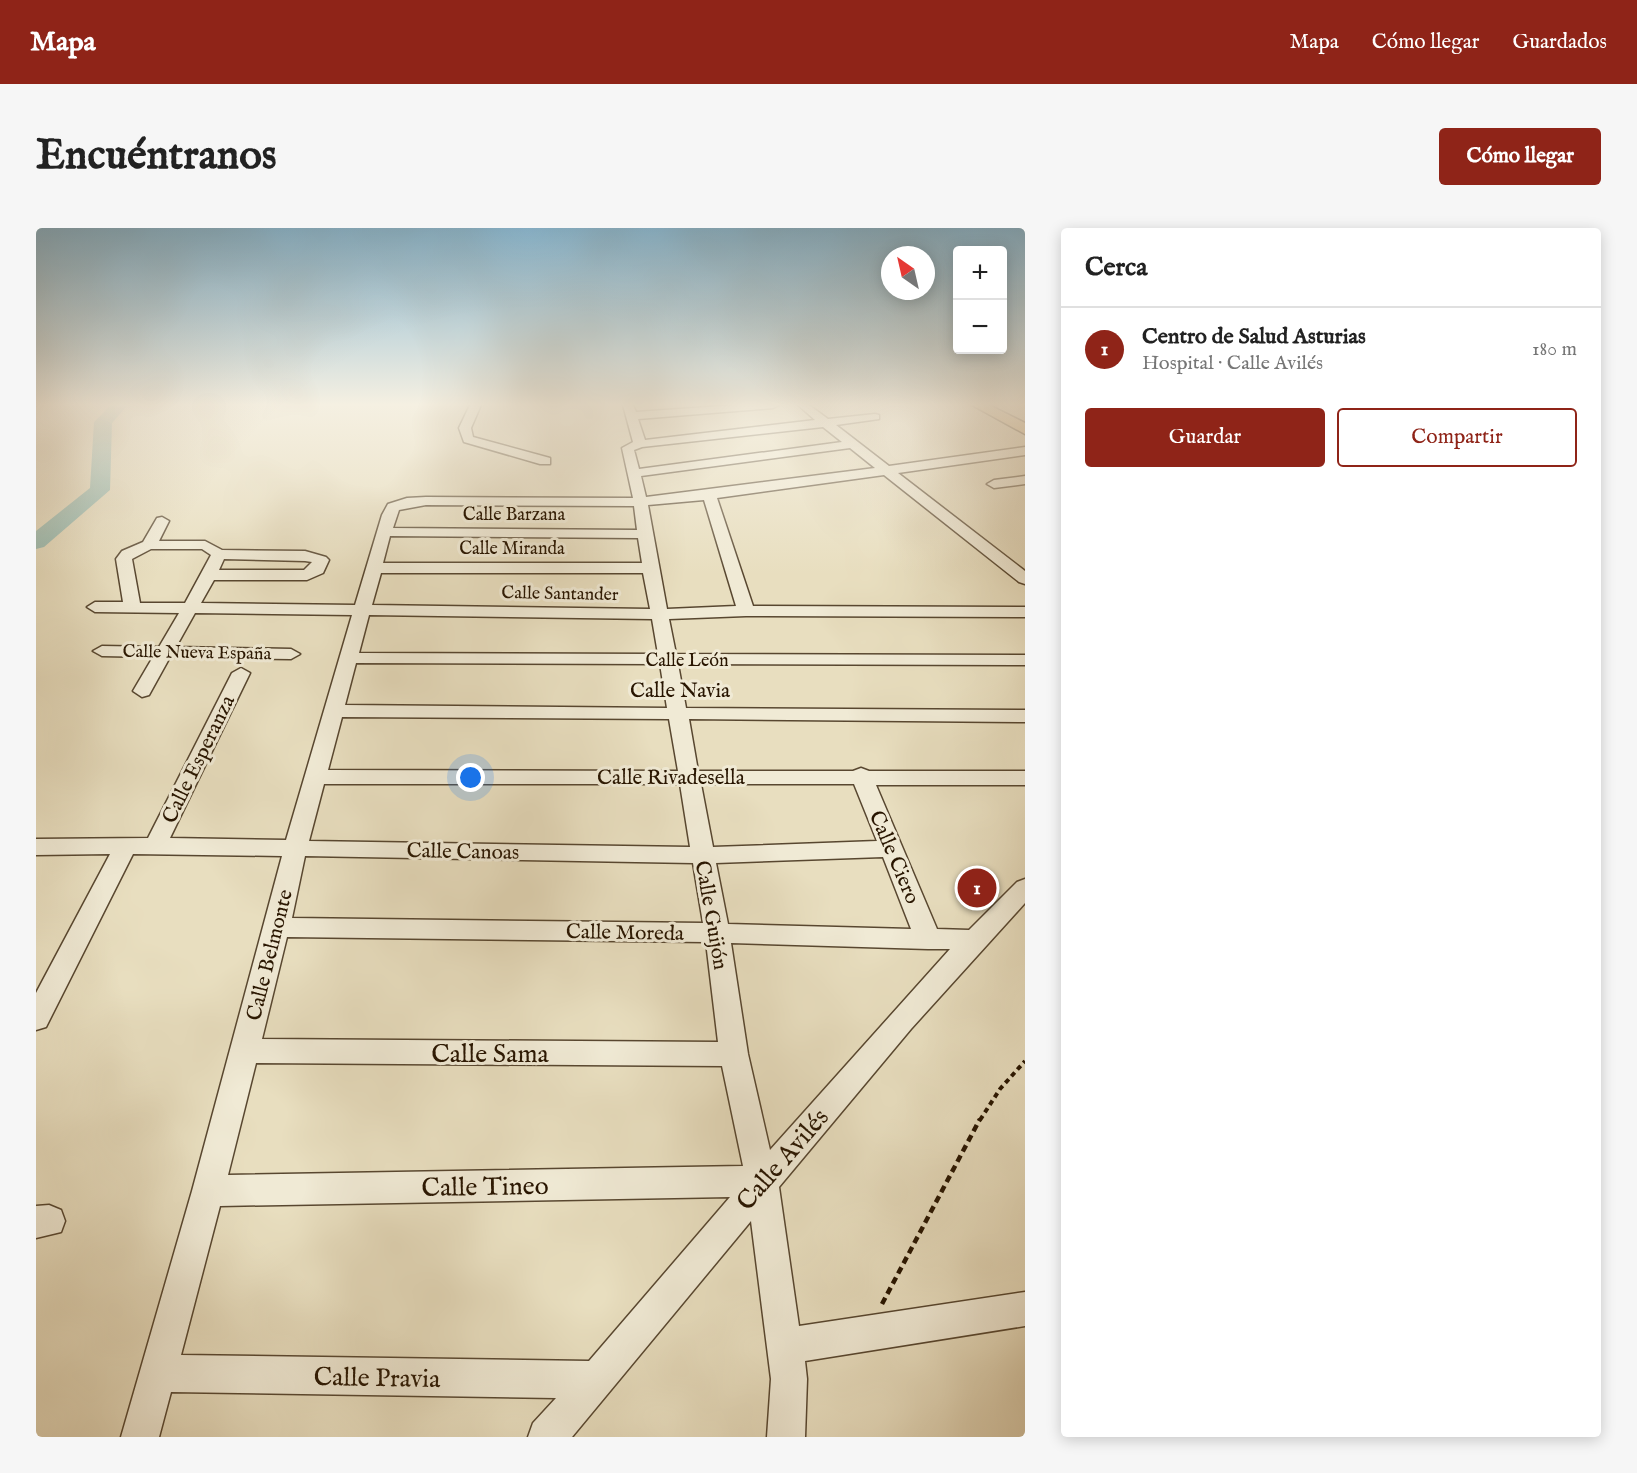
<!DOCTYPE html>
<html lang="es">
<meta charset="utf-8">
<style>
body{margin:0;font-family:"IM FELL English",serif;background:#f6f6f6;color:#222}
.controls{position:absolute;right:18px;top:18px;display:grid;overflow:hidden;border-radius:6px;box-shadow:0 3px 15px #0003}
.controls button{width:54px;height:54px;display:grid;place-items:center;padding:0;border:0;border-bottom:2px solid #e0e0e0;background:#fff;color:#222;font:30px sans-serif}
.compass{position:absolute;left:845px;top:18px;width:54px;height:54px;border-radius:50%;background:#fff;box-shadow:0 3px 15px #0003;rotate:326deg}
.you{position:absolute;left:435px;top:550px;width:21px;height:21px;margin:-15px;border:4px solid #fff;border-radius:50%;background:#1a73e8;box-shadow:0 0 0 9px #1a73e833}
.badge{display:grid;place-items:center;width:39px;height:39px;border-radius:50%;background:#8f2418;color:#fff;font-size:20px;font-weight:700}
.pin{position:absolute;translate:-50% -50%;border:3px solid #fff;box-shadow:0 2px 6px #0006}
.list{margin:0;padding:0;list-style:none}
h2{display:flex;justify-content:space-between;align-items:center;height:78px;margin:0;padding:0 24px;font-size:26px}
h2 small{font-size:20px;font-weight:400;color:#767676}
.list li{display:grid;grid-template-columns:39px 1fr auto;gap:18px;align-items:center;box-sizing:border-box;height:84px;padding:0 24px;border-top:2px solid #e0e0e0}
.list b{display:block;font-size:22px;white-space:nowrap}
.list p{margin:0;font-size:20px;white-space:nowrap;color:#767676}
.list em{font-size:20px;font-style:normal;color:#767676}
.actions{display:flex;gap:12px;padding:18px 24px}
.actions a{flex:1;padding:14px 0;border:2px solid #8f2418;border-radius:6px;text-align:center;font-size:21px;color:#8f2418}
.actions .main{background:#8f2418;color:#fff}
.map{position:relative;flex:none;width:989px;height:1209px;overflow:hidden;border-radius:6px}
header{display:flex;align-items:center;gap:36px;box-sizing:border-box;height:84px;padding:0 30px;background:#8f2418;color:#fff}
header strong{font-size:28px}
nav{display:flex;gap:33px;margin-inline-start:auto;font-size:21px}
.intro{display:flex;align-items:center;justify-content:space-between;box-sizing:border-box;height:144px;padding:0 36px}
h1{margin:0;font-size:42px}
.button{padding:15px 27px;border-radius:6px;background:#8f2418;color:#fff;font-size:21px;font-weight:700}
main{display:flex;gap:36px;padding:0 36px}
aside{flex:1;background:#fff;border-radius:6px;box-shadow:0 3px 15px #0003}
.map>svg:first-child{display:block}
</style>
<header>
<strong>Mapa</strong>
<nav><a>Mapa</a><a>Cómo llegar</a><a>Guardados</a></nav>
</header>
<div class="intro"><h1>Encuéntranos</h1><a class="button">Cómo llegar</a></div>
<main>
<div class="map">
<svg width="989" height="1209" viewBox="0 0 989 1209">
<rect width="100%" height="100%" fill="#e8debf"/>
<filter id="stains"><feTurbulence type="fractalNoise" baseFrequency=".00333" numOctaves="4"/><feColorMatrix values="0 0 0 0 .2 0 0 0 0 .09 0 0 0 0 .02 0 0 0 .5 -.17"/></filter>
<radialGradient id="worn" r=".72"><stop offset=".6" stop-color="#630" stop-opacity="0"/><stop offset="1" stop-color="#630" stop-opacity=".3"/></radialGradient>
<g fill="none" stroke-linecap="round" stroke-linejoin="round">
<polygon fill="#97bcb2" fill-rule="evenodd" points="75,177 92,177 76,195 74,262 8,319 0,321 0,303 54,260 58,194"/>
<g stroke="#584730" stroke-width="3">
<g id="minor">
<polygon points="434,177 445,177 435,200 437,209 514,230 514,236 504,236 428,214 423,200"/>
<path d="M587,177H597L600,184L700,177H743L737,180L602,191L609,212L779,192L762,177H773L792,191L839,186L843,187V191L800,197L853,238L989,219V227L862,245L989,343V356L983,354L848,247L681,270L717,378L989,379V389L710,388L633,391L640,426L989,427V437L642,436L650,480L989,482V494L653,491L662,543H817L825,540L833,543H989V557H840L901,701L933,702L981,654L989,651V675L875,801L743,959L763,1098L989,1064V1098L769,1133L771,1151L769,1209H731L735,1151L715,993L536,1209H492L497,1195L520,1170L135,1164L123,1209H85L156,963L246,628L97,626L10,799L0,802V765L74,626L0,627V611L112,610L196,445L205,440L214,445L134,610L250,612L316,387L159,385L140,419L255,421L264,426L255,431L134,429L113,467L106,469L97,463L117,429L66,428L57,423L66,418L123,419L143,385L59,384L51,379L59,374H87L80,331L86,323L107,314L121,290L126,289L133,293L123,313H169L186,322L269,323L290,329L293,332L287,345L271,352H178L165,375L319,377L346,287L352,276L371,270L390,269L597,270L586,220L597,214ZM787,199L806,214L603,241L598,222L606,219ZM814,220L839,240L610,269L605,248ZM668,272L700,378L631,381L612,277ZM390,277L598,278L601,302L357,300L363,282ZM354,308L602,310L606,335H347ZM115,321H166L175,327L149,375H104L96,331ZM188,331L269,333L276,334L268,342H183ZM345,345H607L614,381L336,377ZM333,387L616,391L622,426L323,425ZM320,435L624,436L631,480L309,477ZM306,489L633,491L642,543L292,542ZM288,556H644L654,619L273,613ZM665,556H818L841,613L677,619ZM269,628L657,635L667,695L256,690ZM847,629L875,701L692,696L680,635ZM251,709L670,714L682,814L226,811ZM695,715L892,721H914L734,922L712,826ZM220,835L686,838L707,938L192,947ZM694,969L553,1133L145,1127L184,978Z"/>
<polygon points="989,248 989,256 958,260 951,256 958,252"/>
<polygon points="13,977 25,982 29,993 25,1004 0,1010 0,978"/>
</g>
</g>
<g stroke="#281500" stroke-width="3">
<polygon id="major" points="936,177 953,177 989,195 989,206"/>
</g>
<polyline stroke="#281500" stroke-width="4" stroke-dasharray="5 4" stroke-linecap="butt" points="944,892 964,861 989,833"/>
<polyline stroke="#281500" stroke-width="4.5" stroke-dasharray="7 4.5" stroke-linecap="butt" points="846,1076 944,891"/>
<use href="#minor" fill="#f0ead5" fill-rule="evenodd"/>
<use href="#major" fill="#e4bf80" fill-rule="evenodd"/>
</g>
<linearGradient id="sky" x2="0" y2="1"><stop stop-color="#87b7d2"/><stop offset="0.51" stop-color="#f5f0e2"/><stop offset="1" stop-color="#f5f0e2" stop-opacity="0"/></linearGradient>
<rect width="989" height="346" fill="url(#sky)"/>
<g text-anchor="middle" stroke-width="6" stroke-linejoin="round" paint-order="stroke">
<g font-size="18" fill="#281500" stroke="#f0ead5">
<text x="478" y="292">Calle Barzana</text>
<text x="476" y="326">Calle Miranda</text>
<text transform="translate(524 365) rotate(1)" y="6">Calle Santander</text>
<text transform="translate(161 424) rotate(1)" y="6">Calle Nueva España</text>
<text x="651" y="438">Calle León</text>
</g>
<g font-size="21" fill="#281500" stroke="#f0ead5">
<text x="644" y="469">Calle Navia</text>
<text transform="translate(162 531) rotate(-64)" y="7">Calle Esperanza</text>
<text x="635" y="556">Calle Rivadesella</text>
<text transform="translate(427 623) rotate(1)" y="7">Calle Canoas</text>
<text transform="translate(859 629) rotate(67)" y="7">Calle Ciero</text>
<text transform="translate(676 687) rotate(80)" y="7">Calle Guijón</text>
<text transform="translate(589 704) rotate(1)" y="7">Calle Moreda</text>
<text transform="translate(233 727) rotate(-76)" y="7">Calle Belmonte</text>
</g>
<g font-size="26" fill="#281500" stroke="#f0ead5">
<text x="454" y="834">Calle Sama</text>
<text transform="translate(746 931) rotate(-49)" y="9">Calle Avilés</text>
<text transform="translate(449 958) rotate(-1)" y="9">Calle Tineo</text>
<text transform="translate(341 1149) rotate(1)" y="9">Calle Pravia</text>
</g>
</g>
<rect width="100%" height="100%" filter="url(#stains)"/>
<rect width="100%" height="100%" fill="url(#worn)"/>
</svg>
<div class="controls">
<button>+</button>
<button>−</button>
</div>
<svg class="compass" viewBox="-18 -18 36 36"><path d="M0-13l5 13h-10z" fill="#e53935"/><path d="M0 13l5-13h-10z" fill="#767676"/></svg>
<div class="you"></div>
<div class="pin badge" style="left:941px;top:660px">1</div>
</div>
<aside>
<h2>Cerca<small></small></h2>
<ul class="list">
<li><span class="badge">1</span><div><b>Centro de Salud Asturias</b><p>Hospital · Calle Avilés</p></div><em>180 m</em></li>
</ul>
<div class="actions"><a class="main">Guardar</a><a>Compartir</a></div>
</aside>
</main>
